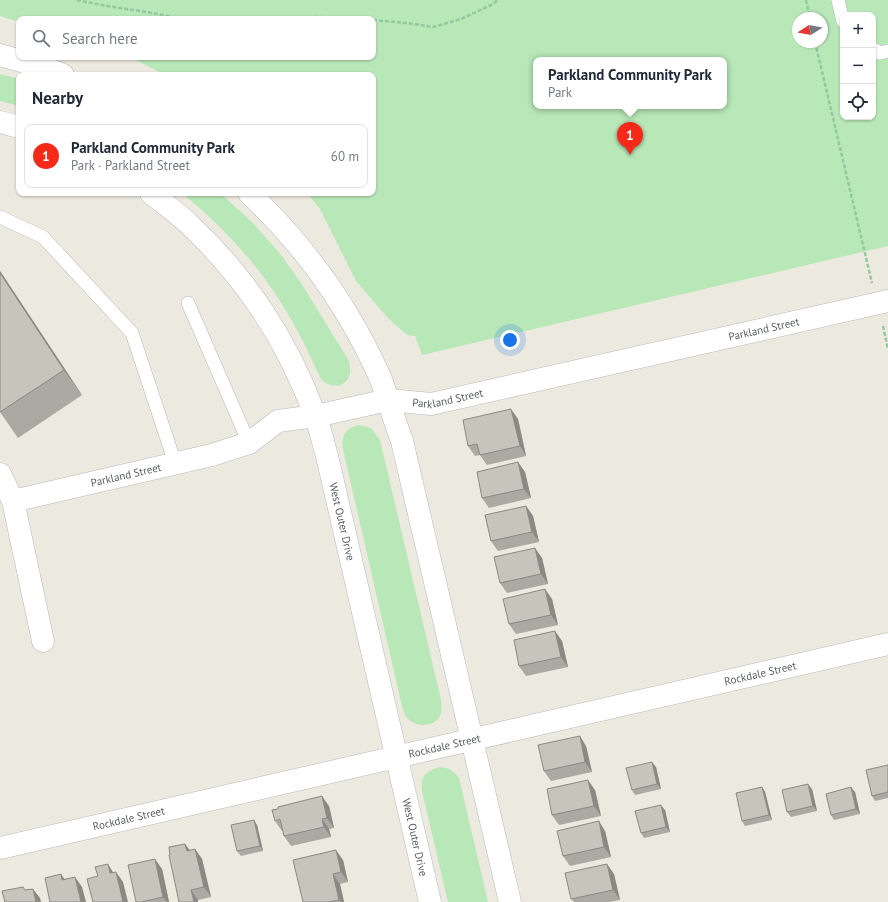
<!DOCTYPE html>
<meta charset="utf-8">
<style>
body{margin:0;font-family:"PT Sans",sans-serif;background:#f6f6f7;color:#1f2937}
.controls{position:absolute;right:12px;top:12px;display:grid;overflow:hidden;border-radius:8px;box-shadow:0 1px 3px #0004}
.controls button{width:36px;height:36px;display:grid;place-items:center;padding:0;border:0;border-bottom:1px solid #e0e1e3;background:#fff;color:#1f2937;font:20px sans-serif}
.compass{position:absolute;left:792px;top:12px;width:36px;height:36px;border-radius:50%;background:#fff;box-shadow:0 1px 3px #0004;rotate:259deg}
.you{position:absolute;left:510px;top:340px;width:14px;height:14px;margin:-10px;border:3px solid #fff;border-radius:50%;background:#1a73e8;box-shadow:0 0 0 6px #1a73e833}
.badge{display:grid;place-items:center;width:26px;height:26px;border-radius:50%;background:#f72a1a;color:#fff;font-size:13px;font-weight:700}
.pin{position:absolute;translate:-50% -33px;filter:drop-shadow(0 1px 2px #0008)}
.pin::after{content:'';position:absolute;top:21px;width:14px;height:12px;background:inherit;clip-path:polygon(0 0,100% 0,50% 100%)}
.popup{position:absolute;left:533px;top:57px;width:194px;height:52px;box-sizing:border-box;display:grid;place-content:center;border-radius:8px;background:#fff;filter:drop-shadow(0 1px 3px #0005);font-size:13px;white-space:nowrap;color:#747a83}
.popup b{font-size:15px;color:#1f2937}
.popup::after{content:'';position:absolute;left:50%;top:100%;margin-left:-8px;border:8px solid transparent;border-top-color:#fff}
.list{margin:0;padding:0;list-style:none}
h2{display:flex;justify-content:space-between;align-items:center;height:52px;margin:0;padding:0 16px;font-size:17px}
h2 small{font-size:13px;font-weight:400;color:#747a83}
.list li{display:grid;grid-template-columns:26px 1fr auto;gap:12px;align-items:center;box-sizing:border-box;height:64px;margin:0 8px 8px;padding:0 8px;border:1px solid #e0e1e3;border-radius:8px}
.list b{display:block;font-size:15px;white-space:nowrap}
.list p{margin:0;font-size:13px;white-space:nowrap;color:#747a83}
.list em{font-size:13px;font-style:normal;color:#747a83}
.icon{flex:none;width:22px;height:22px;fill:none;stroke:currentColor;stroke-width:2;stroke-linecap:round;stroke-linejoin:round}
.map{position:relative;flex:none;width:888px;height:902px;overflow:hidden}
.search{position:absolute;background:#fff;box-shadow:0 1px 3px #0004;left:16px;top:16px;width:360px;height:44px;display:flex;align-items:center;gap:10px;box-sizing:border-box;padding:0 14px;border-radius:8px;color:#747a83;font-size:15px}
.panel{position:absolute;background:#fff;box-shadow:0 1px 3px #0004;left:16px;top:72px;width:360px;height:124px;border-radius:8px}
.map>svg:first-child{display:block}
</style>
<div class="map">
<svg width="888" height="902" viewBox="0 0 888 902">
<rect width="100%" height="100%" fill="#ece9de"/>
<g fill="#b8e7b8" fill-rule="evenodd">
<path d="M0,0H888V246L422,355L415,336L407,335L388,318L356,281L320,209L307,193H373V75H165L130,57H373V19H19V22L0,16ZM843,15H873V117H843ZM798,18H822V42H798ZM536,60H724V106H536Z"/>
<polygon points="0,74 19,79 19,106 0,101"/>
<path d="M182,193H220L253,223L281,255L301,283L349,361C349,365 351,370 350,374C346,389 329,388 321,379C309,354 298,329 283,306C257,263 221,225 182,193Z"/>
<path d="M359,425L371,428L380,440L441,700C441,704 442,709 441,713C437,729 412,728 405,715C403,711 402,706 401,702L343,449C341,435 346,428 359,425Z"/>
<path d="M440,767C449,768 453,770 459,778L488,902H448L422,791C421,775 425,772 440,767Z"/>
</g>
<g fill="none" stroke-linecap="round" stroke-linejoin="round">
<g stroke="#b5b8bd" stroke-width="14">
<g id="lane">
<polyline points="838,0 843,21"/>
<polyline points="873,49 880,53 888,51"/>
<polyline points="0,217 43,237 132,333 175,463"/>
<polyline points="188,303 249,443"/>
</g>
</g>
<g stroke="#b5b8bd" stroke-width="23">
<g id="street">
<polyline points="0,474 13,501 43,641"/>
<path id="s1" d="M13,501L212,455L249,443L278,421L316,416L388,400L431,404L888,301"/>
<path id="s2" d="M0,848L888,644"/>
</g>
</g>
<g stroke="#b5b9bf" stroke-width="23">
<g id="secondary">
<polyline points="0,55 43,67 63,75"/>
<polyline points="0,122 19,127"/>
<path id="s3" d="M151,193C163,203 177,213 189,224C247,279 287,340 315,415C320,428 323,443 327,456L430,902"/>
<path d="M249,193C304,245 348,306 379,375C383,383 385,392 388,401C393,414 397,428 402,441L510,902"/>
</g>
</g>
<g stroke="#91c8a0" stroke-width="2.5" stroke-dasharray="4 2" stroke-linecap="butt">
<path d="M77,0C112,8 148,11 183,19"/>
<polyline points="806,0 810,18"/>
<path d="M278,19C307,16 335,17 364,19"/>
<polyline points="373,20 407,23 433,27 461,19 491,5 498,0"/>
<polyline points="815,42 872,283"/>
<polyline points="883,326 888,349"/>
</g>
<use href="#lane" stroke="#fff" stroke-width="13"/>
<use href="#street" stroke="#fff" stroke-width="22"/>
<use href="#secondary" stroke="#fff" stroke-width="22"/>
</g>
<g fill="#aba9a1">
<polygon points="0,271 82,395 18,438 0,412"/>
<polygon points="518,419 526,456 487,465 480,455 475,456 468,446"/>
<polygon points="525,472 531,498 489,508 482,498"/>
<polygon points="526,506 533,516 539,542 498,551 491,541"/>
<polygon points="542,558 548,584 507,593 500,583"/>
<polygon points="552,599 558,625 516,634 509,624"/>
<polygon points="562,641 568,667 526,676 519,666"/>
<polygon points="586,746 592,772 551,781 544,771"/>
<polygon points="888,765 888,798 875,801 872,796"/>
<polygon points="656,767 661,789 635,795 632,790"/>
<polygon points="762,787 765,792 772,820 745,826 742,821"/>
<polygon points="812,789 817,811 791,817 787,812"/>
<polygon points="595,790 601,816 559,825 552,815"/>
<polygon points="855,792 860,814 834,820 831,815"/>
<polygon points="329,806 334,828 329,829 331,837 291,846 284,836 283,830 282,831 275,821"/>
<polygon points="665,810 670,832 644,838 641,833"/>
<polygon points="257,825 263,851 241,856 237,851"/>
<polygon points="605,831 611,857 570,866 563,856"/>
<polygon points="185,844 190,850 195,849 202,859 211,897 198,900 179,902 170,855"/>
<polygon points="343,860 348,882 340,884 344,902 303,902"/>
<polygon points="162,869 169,902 136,902"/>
<polygon points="614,874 620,900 609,902 574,902 571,899"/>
</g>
<g fill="#8b8983">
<polygon points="0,271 82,395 64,370 0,273"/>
<polygon points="511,409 518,419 526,456 520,446"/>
<polygon points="518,462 525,472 531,498 524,489"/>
<polygon points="526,506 533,516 539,542 532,532"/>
<polygon points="535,548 542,558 548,584 541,574"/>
<polygon points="545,589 552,599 558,625 551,615"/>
<polygon points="555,631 562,641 568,667 561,657"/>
<polygon points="580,736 586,746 592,772 585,762"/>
<polygon points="652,762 656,767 661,789 657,784"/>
<polygon points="588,780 595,790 601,816 594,806"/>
<polygon points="808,784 812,789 817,811 813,806"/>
<polygon points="762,787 765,792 772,820 769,815"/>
<polygon points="851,787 855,792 860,814 856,809"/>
<polygon points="322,796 329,806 334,828 327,818"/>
<polygon points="661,805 665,810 670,832 666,827"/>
<polygon points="322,819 329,829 331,837 324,827"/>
<polygon points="254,820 257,825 263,851 260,846"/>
<polygon points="599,821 605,831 611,857 604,847"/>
<polygon points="185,844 192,854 187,851"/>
<polygon points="195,849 202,859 211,897 204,887"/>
<polygon points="336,850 343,860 348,882 341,872"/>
<polygon points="155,859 162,869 169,902 167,902 163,897"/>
<polygon points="108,864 114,874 110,873"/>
<polygon points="607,864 614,874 620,900 613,890"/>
<polygon points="116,872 123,882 128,902 123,902"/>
<polygon points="61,874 68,884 62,880"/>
<polygon points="333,874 340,884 344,902 341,902 339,900"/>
<polygon points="75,877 82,887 86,902 81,902"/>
<polygon points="33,889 40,898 41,902 36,902"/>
<polygon points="191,890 198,900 198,902 194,902"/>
</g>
<g fill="#c7c4bb" stroke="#8b8983">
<polygon points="0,273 64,370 0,412"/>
<polygon points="511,409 520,446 480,455 477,444 468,446 463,420"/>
<polygon points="518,462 524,489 482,498 477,472"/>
<polygon points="526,506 532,532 491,541 485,515"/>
<polygon points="535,548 541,574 500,583 494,557"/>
<polygon points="545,589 551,615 509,624 503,599"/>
<polygon points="555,631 561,657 519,666 514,640"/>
<polygon points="580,736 585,762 544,771 538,745"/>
<polygon points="652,762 657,784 632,790 626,768"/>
<polygon points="888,765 888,792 872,796 866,770"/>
<polygon points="588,780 594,806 552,815 547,789"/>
<polygon points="808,784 813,806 787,812 782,790"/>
<polygon points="762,787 769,815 742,821 736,793"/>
<polygon points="851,787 856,809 831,815 826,794"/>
<polygon points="322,796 327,818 322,819 324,827 284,836 280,819 275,821 272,810 278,809 278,807"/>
<polygon points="661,805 666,827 641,833 635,811"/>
<polygon points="254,820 260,846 237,851 231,825"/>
<polygon points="599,821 604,847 563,856 557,831"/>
<polygon points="185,844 187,851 195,849 204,887 191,890 194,902 179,902 169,855 170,855 169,847"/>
<polygon points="336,850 341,872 333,874 339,900 329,902 303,902 293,860"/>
<polygon points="155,859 163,897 141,902 136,902 128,865"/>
<polygon points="108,864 110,873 116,872 123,902 93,902 87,879 98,876 95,867"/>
<polygon points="607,864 613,890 571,899 565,873"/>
<polygon points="61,874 62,880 75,877 81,902 50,902 45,878"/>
<polygon points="23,887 25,890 33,889 36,902 5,902 2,891"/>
</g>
<g text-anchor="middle" stroke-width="3" stroke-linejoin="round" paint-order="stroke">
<g font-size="11" fill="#585c61" stroke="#fff">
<text dy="4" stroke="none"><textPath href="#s1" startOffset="776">Parkland Street</textPath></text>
<text dy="4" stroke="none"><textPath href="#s1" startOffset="452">Parkland Street</textPath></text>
<text dy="4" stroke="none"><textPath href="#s1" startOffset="116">Parkland Street</textPath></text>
<text dy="4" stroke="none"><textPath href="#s3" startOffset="390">West Outer Drive</textPath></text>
<text dy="4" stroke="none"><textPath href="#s2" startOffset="780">Rockdale Street</textPath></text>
<text dy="4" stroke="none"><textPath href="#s2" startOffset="456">Rockdale Street</textPath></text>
<text dy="4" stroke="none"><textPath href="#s2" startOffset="132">Rockdale Street</textPath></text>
<text dy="4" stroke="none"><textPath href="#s3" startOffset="714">West Outer Drive</textPath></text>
</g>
</g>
</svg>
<div class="controls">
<button>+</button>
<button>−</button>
<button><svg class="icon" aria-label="locate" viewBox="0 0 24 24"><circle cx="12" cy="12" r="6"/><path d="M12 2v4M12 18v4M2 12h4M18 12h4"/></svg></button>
</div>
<svg class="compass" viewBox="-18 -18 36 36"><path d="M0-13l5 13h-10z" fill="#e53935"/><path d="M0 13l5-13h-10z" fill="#747a83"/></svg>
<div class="you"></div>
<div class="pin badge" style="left:630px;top:155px">1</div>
<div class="popup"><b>Parkland Community Park</b>Park</div>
<div class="search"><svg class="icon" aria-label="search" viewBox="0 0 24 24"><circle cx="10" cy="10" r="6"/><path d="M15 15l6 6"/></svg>Search here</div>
<section class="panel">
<h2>Nearby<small></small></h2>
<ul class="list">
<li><span class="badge">1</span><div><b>Parkland Community Park</b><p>Park · Parkland Street</p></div><em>60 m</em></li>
</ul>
</section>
</div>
